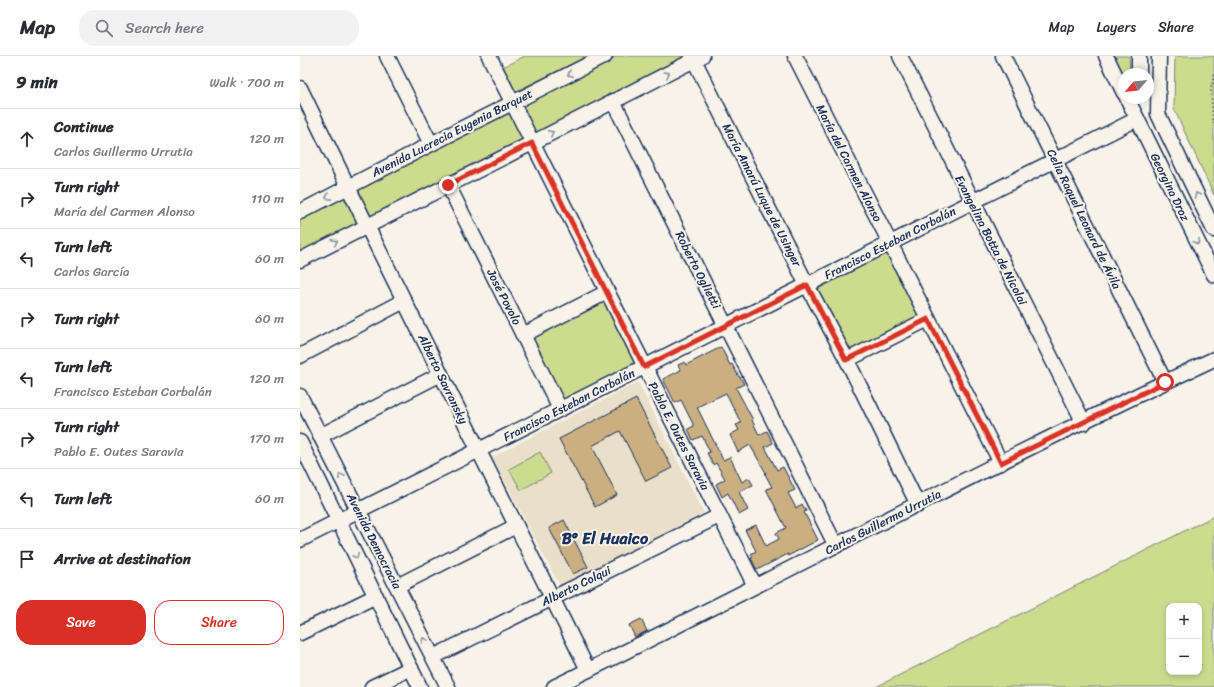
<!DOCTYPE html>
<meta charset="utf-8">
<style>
body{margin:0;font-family:Sriracha,sans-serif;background:#f2f2f3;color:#2b2b33}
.controls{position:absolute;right:12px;bottom:12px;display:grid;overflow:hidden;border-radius:8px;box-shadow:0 2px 6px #0003}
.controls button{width:36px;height:36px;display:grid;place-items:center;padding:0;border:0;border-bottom:1px solid #e1e1e2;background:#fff;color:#2b2b33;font:20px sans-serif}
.compass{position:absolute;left:818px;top:12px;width:36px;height:36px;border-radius:50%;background:#fff;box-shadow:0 2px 6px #0003;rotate:242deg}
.stop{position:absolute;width:12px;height:12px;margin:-9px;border:3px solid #d93025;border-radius:50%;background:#fff}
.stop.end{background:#d93025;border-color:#fff;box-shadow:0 1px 4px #0008}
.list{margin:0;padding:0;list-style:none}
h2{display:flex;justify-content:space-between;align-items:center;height:52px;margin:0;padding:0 16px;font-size:17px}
h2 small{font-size:13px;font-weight:400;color:#7c7c81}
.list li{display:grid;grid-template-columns:26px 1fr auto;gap:12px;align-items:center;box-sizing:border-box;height:60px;padding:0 16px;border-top:1px solid #e1e1e2}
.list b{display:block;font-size:15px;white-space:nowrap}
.list p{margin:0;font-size:13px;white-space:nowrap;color:#7c7c81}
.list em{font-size:13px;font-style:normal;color:#7c7c81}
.actions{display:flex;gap:8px;padding:12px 16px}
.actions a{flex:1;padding:9px 0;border:1px solid #d93025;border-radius:16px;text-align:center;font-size:14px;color:#d93025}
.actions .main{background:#d93025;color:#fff}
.icon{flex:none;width:22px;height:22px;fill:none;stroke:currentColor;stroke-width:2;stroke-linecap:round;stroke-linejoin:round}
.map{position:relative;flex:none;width:914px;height:631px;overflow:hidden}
header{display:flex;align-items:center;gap:24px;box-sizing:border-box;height:56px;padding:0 20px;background:#fff;border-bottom:1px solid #e1e1e2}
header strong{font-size:19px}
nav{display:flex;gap:22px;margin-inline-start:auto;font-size:14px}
.search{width:280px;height:36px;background:#f2f2f3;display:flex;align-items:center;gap:10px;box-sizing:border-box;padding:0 14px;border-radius:16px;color:#7c7c81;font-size:15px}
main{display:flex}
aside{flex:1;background:#fff}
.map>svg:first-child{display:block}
</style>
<header>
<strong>Map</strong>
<div class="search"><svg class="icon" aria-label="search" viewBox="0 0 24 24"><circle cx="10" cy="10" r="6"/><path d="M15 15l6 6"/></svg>Search here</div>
<nav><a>Map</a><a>Layers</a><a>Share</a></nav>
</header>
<main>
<aside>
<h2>9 min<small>Walk · 700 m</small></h2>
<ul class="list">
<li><svg class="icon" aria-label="ahead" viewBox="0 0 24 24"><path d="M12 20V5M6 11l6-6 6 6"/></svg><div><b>Continue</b><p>Carlos Guillermo Urrutia</p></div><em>120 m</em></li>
<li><svg class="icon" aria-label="right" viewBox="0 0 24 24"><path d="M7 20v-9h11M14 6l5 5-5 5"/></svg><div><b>Turn right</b><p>María del Carmen Alonso</p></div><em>110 m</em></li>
<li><svg class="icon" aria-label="left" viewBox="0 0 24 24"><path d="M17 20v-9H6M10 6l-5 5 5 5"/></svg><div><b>Turn left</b><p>Carlos García</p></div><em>60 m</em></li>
<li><svg class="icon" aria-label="right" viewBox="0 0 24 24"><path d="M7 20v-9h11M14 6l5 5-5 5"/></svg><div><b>Turn right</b></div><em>60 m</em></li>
<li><svg class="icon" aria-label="left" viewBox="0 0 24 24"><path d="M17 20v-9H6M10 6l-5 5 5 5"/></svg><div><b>Turn left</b><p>Francisco Esteban Corbalán</p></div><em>120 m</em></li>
<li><svg class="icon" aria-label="right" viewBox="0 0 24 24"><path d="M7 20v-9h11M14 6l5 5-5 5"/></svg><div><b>Turn right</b><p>Pablo E. Outes Saravia</p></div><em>170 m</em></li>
<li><svg class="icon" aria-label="left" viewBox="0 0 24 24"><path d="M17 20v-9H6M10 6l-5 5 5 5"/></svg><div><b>Turn left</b></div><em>60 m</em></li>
<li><svg class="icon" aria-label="arrive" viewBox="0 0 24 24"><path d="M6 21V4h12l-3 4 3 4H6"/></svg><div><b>Arrive at destination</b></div></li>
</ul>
<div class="actions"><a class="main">Save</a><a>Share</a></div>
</aside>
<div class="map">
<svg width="914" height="631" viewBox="0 0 914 631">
<rect width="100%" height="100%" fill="#f7f3e8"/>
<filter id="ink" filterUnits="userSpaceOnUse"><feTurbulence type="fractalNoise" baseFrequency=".025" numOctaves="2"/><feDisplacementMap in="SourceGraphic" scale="8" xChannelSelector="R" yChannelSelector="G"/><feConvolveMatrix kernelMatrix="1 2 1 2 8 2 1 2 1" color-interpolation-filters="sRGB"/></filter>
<g filter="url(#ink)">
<polygon fill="#eadfc9" points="338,326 404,457 260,530 192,401"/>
<g fill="#cddb8f" stroke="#748576" fill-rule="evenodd">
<polygon points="225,0 283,0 284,2 215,36 203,11"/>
<polygon points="318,0 384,0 382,6 241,77 234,76 222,54 226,45"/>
<polygon points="810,0 829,0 830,18 824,18 824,29"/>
<polygon points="875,0 914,0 914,139 874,53"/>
<polygon points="209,56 224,84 0,196 0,162"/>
<polygon points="587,196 620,260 547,298 514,235"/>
<polygon points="307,236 344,311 260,353 223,279"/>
<polygon points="240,396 251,417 221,434 209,413"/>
<path d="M914,460V631H576ZM869,550H899V616H869Z"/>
</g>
<g fill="#caaf80" stroke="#1b2f5e">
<polygon points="421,291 430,309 432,308 439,321 440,321 444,328 436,332 453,364 452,364 459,379 467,375 473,387 465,391 477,414 483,411 495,434 488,437 496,452 502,448 506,455 504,456 518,484 488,500 488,498 457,514 451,502 453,501 451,498 456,495 445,474 456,469 466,490 479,483 476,477 486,472 466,433 472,431 465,418 466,417 450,389 438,396 430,379 439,374 436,369 441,367 426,337 397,351 423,404 430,401 442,426 449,422 453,429 439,436 448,454 439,459 428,437 422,441 416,428 425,423 416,407 413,409 407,397 410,396 402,380 393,384 388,373 394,370 381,344 375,347 363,323 381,314 378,309 385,306 386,309"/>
<polygon points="336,343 372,412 346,425 320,375 292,390 317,439 295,451 259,383"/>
<polygon points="264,464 288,511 273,518 249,472"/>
<polygon points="341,563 347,575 335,581 329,569"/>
</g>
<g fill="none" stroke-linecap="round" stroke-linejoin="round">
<g stroke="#1b2f5e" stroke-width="17">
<g id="minor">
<polyline points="87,0 131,88"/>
<polyline points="189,0 455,530"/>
<polyline points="392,0 507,229 547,304 618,449"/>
<polyline points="495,0 590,187 701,407"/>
<polyline points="600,0 784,367"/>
<polyline points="703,0 865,326"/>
<polyline points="806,0 824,37"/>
<polyline points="859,0 858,58 914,174"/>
<polyline points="839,18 839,0"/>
<polyline points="0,32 67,170 288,614"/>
<polyline points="827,42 914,219"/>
<polyline points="313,45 536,490"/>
<polyline points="148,129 260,353"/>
<polyline points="0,156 131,88 305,0"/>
<polyline points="0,204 232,87 402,0"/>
<polyline points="223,279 307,236"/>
<polyline points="0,300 104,245"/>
<polyline points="547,304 628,263"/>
<polyline points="0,340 148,631"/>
<polyline points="20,380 141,318"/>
<polyline points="0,386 120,631"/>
<polyline points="0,484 837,63"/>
<polyline points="97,530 216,470"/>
<polyline points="0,577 76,540"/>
<polyline points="133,601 419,460"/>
<polyline points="72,631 111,612"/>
<path d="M254,631C474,523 691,407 914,303"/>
</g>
</g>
<polyline stroke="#1b2f5e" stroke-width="2" stroke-dasharray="1 3" stroke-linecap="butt" points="914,19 911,33 913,64 914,70"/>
<use href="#minor" stroke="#f7f3e8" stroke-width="14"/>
</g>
<defs><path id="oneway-chevron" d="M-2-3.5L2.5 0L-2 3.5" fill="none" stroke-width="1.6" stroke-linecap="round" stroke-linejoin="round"/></defs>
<g stroke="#8991a3">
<use href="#oneway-chevron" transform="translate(270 18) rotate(153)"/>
<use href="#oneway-chevron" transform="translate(367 18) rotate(-27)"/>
<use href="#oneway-chevron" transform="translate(251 77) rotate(-27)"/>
<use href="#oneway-chevron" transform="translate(897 139) rotate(-116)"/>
<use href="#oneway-chevron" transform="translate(28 141) rotate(152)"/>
<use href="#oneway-chevron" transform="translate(35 186) rotate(-26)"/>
<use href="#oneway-chevron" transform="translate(897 186) rotate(64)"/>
<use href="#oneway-chevron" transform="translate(41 420) rotate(-117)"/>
<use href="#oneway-chevron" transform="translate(56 500) rotate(64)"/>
<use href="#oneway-chevron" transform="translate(124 584) rotate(-117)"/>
</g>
</g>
<g fill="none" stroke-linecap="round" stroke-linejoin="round" filter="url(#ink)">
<polyline stroke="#d93025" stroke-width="5" points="148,129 232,87 344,311 507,229 546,304 628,263 701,407 865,326"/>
</g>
<g text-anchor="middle" stroke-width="4" stroke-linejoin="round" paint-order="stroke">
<g font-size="12" fill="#1b2f5e" stroke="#f7f3e8">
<text transform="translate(152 77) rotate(-27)" y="4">Avenida Lucrecia Eugenia Barquet</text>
<text transform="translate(549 107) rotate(63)" y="4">María del Carmen Alonso</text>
<text transform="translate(870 131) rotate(64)" y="4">Georgina Droz</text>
<text transform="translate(462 139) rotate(63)" y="4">María Amarú Luque de Usinger</text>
<text transform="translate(784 163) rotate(64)" y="4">Celia Raquel Leonard de Ávila</text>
<text transform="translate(691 184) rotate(63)" y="4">Evangelina Botta de Nicolai</text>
<text transform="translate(590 187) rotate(-27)" y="4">Francisco Esteban Corbalán</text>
<text transform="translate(398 214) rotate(63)" y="4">Roberto Oglietti</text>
<text transform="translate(204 241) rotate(63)" y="4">José Povolo</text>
<text transform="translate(143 323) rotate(64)" y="4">Alberto Savransky</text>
<text transform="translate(269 349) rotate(-27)" y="4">Francisco Esteban Corbalán</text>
<text transform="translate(379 380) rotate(63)" y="4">Pablo E. Outes Saravia</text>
<text transform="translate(583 466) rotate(-27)" y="4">Carlos Guillermo Urrutia</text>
<text transform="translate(74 485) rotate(63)" y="4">Avenida Democracia</text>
<text transform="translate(276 530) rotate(-26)" y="4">Alberto Colqui</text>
</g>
<g font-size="16" font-weight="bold" fill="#1b2f5e" stroke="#f7f3e8">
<text x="305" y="488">Bº El Huaico</text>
</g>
</g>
</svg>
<div class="controls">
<button>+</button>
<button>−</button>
</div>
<svg class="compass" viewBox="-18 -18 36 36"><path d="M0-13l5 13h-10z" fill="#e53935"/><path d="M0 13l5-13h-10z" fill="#7c7c81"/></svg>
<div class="stop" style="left:865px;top:326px"></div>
<div class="stop end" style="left:148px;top:129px"></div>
</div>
</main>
